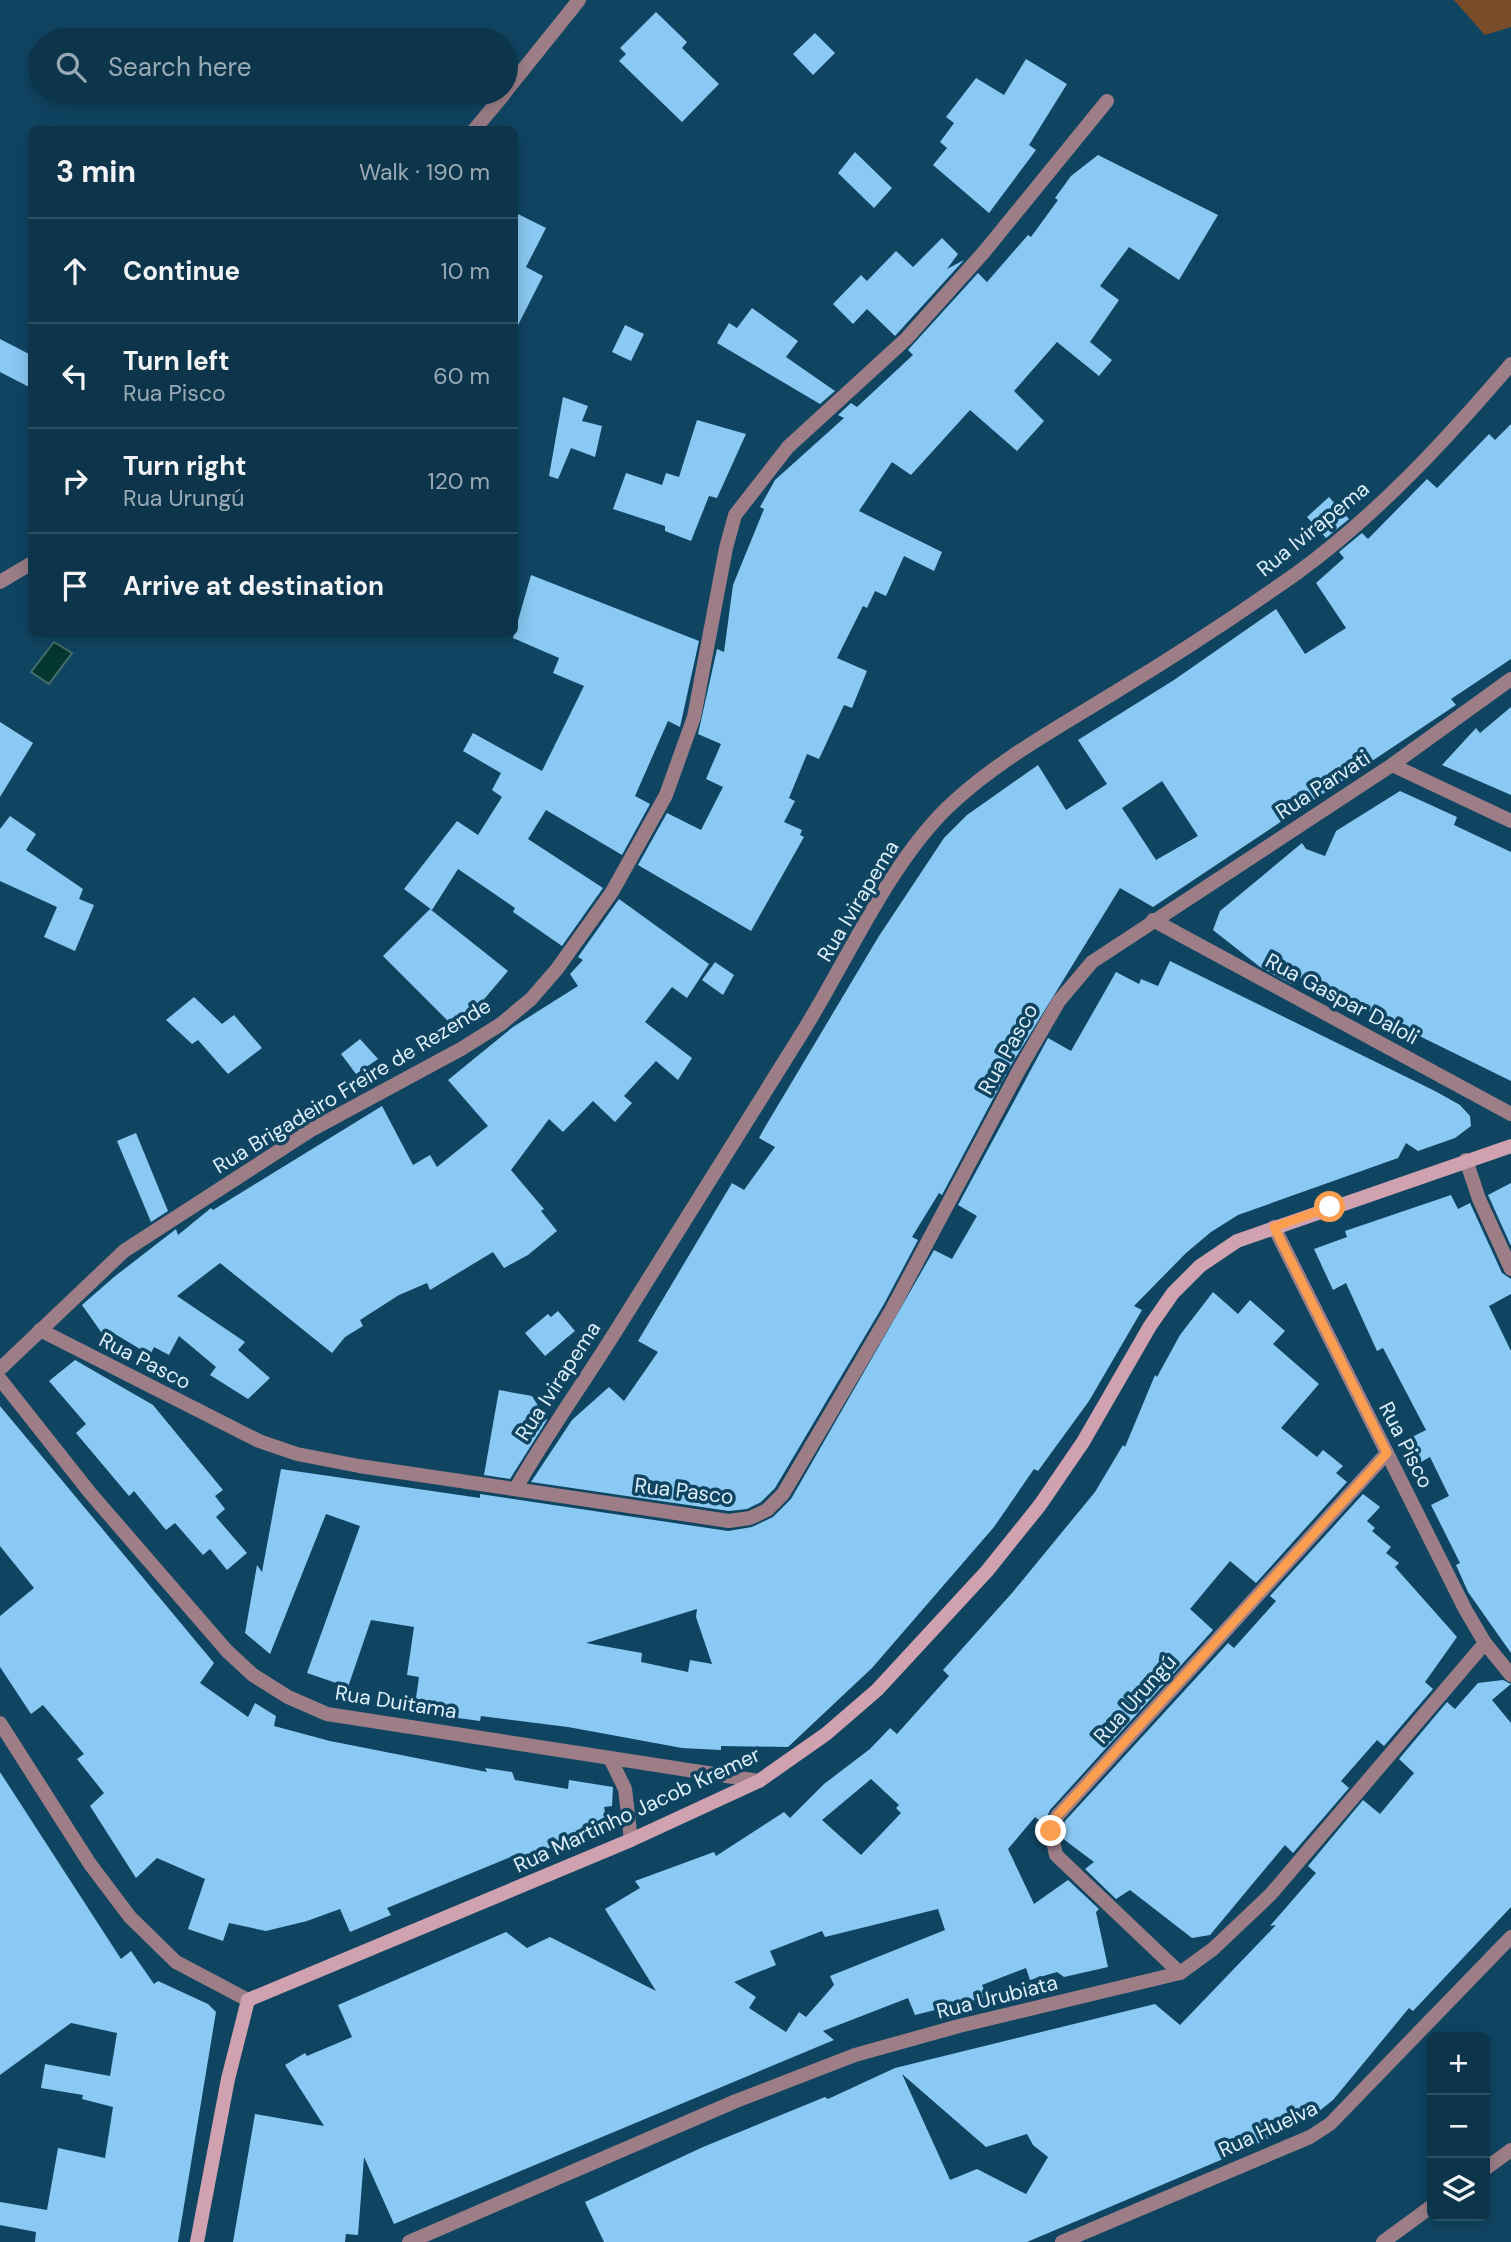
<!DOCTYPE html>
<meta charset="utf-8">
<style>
body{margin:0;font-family:"DM Sans",sans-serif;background:#1a3f54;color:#f1f3f6}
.controls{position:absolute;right:21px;bottom:21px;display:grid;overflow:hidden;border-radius:10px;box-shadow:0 4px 18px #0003}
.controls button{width:63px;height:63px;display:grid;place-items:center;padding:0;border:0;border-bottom:2px solid #2c4f62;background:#0c344a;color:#f1f3f6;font:35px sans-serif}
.stop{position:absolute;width:21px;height:21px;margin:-16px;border:5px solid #fb9e50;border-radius:50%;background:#fff}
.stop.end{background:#fb9e50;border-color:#fff;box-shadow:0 2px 7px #0008}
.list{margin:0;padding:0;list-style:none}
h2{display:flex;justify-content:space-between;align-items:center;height:91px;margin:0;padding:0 28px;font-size:30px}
h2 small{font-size:23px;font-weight:400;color:#9aaab5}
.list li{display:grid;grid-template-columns:46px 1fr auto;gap:21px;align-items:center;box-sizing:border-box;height:105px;padding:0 28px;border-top:2px solid #2c4f62}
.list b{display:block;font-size:26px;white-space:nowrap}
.list p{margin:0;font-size:23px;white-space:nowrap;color:#9aaab5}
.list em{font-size:23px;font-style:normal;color:#9aaab5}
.icon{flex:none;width:38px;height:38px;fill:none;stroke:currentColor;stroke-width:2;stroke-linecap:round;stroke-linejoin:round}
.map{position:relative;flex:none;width:1511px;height:2242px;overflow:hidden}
.search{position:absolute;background:#0c344a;box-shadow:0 4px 18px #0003;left:28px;top:28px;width:490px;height:77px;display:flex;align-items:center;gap:18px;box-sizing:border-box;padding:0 24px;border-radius:38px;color:#9aaab5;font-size:26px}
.panel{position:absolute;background:#0c344a;box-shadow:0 4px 18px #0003;left:28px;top:126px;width:490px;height:511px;border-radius:10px}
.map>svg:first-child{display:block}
</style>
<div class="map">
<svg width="1511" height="2242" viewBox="0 0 1511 2242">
<rect width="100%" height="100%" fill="#104562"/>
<polygon fill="#794d29" points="1454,0 1511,0 1511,27 1485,35"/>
<polygon fill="#04372e" stroke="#456e6c" stroke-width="2" points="54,642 72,653 49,684 31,672"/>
<g fill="#8ac9f3" fill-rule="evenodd">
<polygon points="656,12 687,42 682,48 719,84 682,122 619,61 626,54 620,48"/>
<polygon points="815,33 835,53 813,75 793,54"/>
<polygon points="1026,59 1067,84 1029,145 1036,150 989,213 933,165 947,148 940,142 954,123 946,117 976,78 1004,95"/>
<polygon points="855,152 892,188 874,208 838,173"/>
<polygon points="1098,155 1218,215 1179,280 1129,247 1100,286 1119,300 1090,342 1112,360 1099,376 1057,342 1014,391 1044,421 1017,451 970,410 911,475 892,462 859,511 942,552 934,571 904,556 886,596 875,591 867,608 863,606 837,658 867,671 852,708 844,705 819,759 807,754 789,798 795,801 784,822 802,830 800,835 804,837 751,931 638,865 667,813 701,830 723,787 706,779 721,744 698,734 717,649 724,652 733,585 764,509 760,507 775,480 844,418 838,415 851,403 857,407 913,355 908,350 978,273 987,282 1028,235 1031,237 1058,200 1055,198 1071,176"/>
<polygon points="514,212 546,228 526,267 543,276 514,333"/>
<polygon points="942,238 958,254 947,269 964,260 895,336 867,309 853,324 833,304 861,275 867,281 896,251 913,267"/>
<polygon points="752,308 798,341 786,357 835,391 820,404 717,343 729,323 737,328"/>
<polygon points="625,325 644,334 631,361 612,352"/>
<polygon points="0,339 31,355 31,388 0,372"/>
<polygon points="563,397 588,406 582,421 602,426 595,457 571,448 558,479 549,476"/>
<polygon points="697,420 746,434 717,498 709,496 691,541 665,531 665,526 613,509 626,473 662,485 666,473 679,477"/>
<path d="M1511,424V659L1451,699L1456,705L1153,907L1120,888L1011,1065L942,1195L939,1193L912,1237L918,1240L884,1304L775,1488L761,1502L747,1509L729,1511L531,1482L572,1420L609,1387L624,1401L658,1352L638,1341L732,1183L744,1190L775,1147L759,1138L765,1127L879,936L944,838L967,815L1038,765L1066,810L1107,784L1078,740L1174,680L1276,609L1305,654L1346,628L1316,583L1344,558L1339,552L1362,533L1368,539L1427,479L1437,488L1489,434L1495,440ZM1162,781L1198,836L1156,860L1122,808Z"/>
<polygon points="1329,497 1349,519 1326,538 1307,517"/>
<polygon points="531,575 699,641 680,727 668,721 635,796 650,804 622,855 546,810 528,839 603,888 562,946 513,912 515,908 458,869 432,910 404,889 457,821 478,835 502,797 492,790 501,773 463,751 473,733 542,771 584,686 553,673 559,658 513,638"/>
<polygon points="1511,707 1511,795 1442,765 1476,728 1480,733"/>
<polygon points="0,722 33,743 0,797"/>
<polygon points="1400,791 1457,817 1454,825 1511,852 1511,1081 1295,975 1291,984 1260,967 1213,930 1220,911 1302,843 1306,849 1325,856 1336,831"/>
<polygon points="10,816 36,834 26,850 83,889 79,899 94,905 75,951 44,937 57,907 0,881 0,829"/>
<polygon points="619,899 709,964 687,998 672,987 645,1022 692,1058 678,1080 656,1061 624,1096 632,1103 615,1122 593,1101 563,1132 549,1119 511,1170 544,1209 541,1211 557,1231 528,1255 504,1268 493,1252 430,1290 427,1283 399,1295 360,1320 363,1326 345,1337 332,1353 220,1263 177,1296 245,1342 238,1350 270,1378 248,1399 210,1375 216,1367 179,1336 169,1355 154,1347 150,1355 110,1331 106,1339 82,1305 114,1277 176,1229 178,1235 211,1208 213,1210 382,1106 413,1165 430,1155 437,1167 488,1126 448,1080 513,1027 578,986 570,974 583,960 578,957"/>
<polygon points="430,909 508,971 480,1004 448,1021 383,956"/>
<path d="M1170,961L1435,1091L1460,1105L1470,1116L1471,1126L1455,1138L1418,1151L1406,1143L1398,1158L1238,1215L1211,1232L1186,1253L1134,1306L1142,1310L1089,1401L1038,1471L1034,1469L994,1527L872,1668L788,1747L721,1746V1750L682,1748L568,1727L481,1716L480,1721L414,1712L419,1677L407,1675L414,1627L371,1620L348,1687L307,1673L360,1526L326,1514L270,1654L245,1633L257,1565L262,1572L281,1469L480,1498V1494L728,1531L752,1527L773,1517L791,1499L934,1250L952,1259L977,1216L958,1205L1048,1038L1071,1051L1116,972L1139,984L1141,979L1158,986ZM697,1609L696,1617L712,1664L690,1660L688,1672L641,1662L642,1653L586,1643Z"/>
<polygon points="715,962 734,975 723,995 702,980"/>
<polygon points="194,997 222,1024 234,1015 262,1048 228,1074 198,1040 192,1044 166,1020"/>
<polygon points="360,1039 378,1059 356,1074 341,1054"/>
<polygon points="136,1133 168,1211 151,1222 117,1141"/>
<polygon points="1511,1183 1511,1246 1488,1195"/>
<polygon points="1451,1195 1458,1209 1470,1203 1502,1273 1511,1279 1511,1294 1489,1306 1511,1351 1511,1653 1468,1592 1456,1565 1460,1563 1431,1505 1449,1496 1430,1457 1414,1466 1402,1442 1426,1430 1383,1348 1377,1351 1346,1283 1333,1290 1314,1249 1347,1237 1345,1231"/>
<path d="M1213,1292L1238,1314L1250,1300L1285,1331L1273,1344L1319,1384L1281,1428L1317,1457L1323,1450L1343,1466L1336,1473L1347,1482L1256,1583L1230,1561L1190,1609L1213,1630L1050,1810L1044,1824L1035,1817L1008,1849L1034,1904L1068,1880L1099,1909L1096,1912L1108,1967L1064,1977L1057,1972L1030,1980L1026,1968L982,1985L987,1997L915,2015L908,1998L823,2031L834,2040L394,2224L364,2157L358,2235L346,2234L345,2242H233L255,2114L324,2126L285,2065L305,2053L307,2056L352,2037L338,2005L506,1932L527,1948L550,1937L656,1991L605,1909L640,1888L635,1881L714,1852L716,1856L784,1812L790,1818L824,1784L870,1749L890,1728L897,1734L949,1676L943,1670L1012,1593L1095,1492L1123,1445L1125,1447L1155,1375L1157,1377L1180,1335ZM871,1779L899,1805L896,1808L901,1813L861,1855L822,1820ZM938,1909L945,1930L830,1976L834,1985L806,2017L799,2012L786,2032L749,2008L756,1997L734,1982L776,1965L770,1951L822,1931L825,1937Z"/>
<polygon points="558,1311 575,1331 545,1356 525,1333 548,1314 551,1317"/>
<polygon points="75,1360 153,1405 223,1490 215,1496 225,1509 216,1517 247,1553 227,1570 210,1549 203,1555 175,1523 166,1530 134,1491 129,1496 76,1433 86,1424 49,1381"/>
<polygon points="499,1390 532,1396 547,1420 510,1479 484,1475"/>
<polygon points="0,1406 214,1663 200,1683 248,1717 255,1703 276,1716 274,1726 330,1741 487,1772 485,1768 512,1772 515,1780 568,1789 569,1780 613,1787 612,1806 604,1807 607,1824 516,1862 513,1856 387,1908 391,1915 350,1932 340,1909 307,1921 266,1931 229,1923 223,1941 188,1929 205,1879 157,1858 136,1878 90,1806 104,1793 77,1759 84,1754 43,1705 31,1714 0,1667 0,1616 34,1588 0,1546"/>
<polygon points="1363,1494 1380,1507 1367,1521 1375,1528 1372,1531 1391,1547 1386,1553 1399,1563 1395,1567 1457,1637 1425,1682 1433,1689 1384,1746 1377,1740 1341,1781 1349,1788 1293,1853 1285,1845 1210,1935 1192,1938 1130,1890 1116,1899 1085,1869 1094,1862 1062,1838 1061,1832 1065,1821 1228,1643 1234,1648 1276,1601 1270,1596"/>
<path d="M1503,1680L1511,1684L1492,1700L1511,1723V1907L1413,2011L1409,2008L1333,2100L1313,2116L1249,2148L1027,2242H604L585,2202L703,2147L825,2097L828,2099L895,2068L1155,2004L1180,2025L1276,1925L1270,1926L1316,1873L1308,1866L1363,1800L1380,1814L1414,1773L1399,1759L1447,1702L1455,1709L1478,1683ZM902,2074L986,2147L1027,2134L1033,2145L1048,2157L1026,2194L977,2169L950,2180Z"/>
<polygon points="0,1772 121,1959 131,1951 154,1984 158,1981 208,2004 216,2012 178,2242 35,2242 36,2232 0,2225 0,2202 47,2210 58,2148 105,2158 113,2107 82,2099 83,2095 41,2088 45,2064 110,2076 117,2033 71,2023 0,2075"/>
</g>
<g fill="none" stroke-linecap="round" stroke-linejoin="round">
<g stroke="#9d7e87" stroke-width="14">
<polyline points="506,91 579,0"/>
<polyline points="474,130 505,93"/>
<polyline points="0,582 32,563"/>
<polyline points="1392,765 1511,821"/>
<polyline points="1153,920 1511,1114"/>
<polyline points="1466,1160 1479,1199 1511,1269"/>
<polyline points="1274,1227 1465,1609 1485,1643 1511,1675"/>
<polyline points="40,1330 259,1441 297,1454 359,1466 729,1521 750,1518 767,1510 783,1494 892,1309 1019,1070 1059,1001 1092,962 1392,765 1511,679"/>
<polyline points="0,1369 124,1251 311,1130 461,1049 501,1024 531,999 557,969 612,892 666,795 694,717 726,548 735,515 788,447 906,339 984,252 1107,101"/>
<polyline points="0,1379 91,1494 227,1651 253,1675 288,1697 327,1714 759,1781"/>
<path d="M516,1488C548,1432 585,1381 619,1326C680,1229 741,1131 802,1033C847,961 887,867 947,808C997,760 1059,727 1117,691C1178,654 1239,614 1297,573C1378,514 1446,440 1511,364"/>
<polyline points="0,1723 90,1864 130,1917 176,1962 248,2000"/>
<polyline points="610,1758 625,1789 631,1840"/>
<polyline points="1180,1973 1056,1855 1051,1831 1057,1816 1387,1453"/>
<polyline points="1485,2169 1511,2150"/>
<polyline points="409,2242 736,2101 855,2055 959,2026 1180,1973 1213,1949 1271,1894 1485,1643"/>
<polyline points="1062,2242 1310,2137 1330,2124 1511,1937"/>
<polyline points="1383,2242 1432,2206"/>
</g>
<polyline stroke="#d0a1af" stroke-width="14" points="197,2242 228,2079 248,2000 631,1840 759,1781 826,1734 877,1690 987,1571 1040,1505 1083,1442 1150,1326 1173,1293 1200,1266 1237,1241 1511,1146"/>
</g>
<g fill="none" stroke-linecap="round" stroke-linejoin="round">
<polyline stroke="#fb9e50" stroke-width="9" points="1051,1831 1057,1816 1387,1453 1274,1227 1330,1207"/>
</g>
<g text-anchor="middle" stroke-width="7" stroke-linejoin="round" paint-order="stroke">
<g font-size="21" fill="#ddf0fe" stroke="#104562">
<text transform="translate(1313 529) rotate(-39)" y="7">Rua Ivirapema</text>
<text transform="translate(1323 785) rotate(-33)" y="7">Rua Parvati</text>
<text transform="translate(858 901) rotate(-59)" y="7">Rua Ivirapema</text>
<text transform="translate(1342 999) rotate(28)" y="7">Rua Gaspar Daloli</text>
<text transform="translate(1008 1049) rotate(-61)" y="7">Rua Pasco</text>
<text transform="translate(352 1086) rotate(-31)" y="7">Rua Brigadeiro Freire de Rezende</text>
<text transform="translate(145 1361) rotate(27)" y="7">Rua Pasco</text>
<text transform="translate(558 1381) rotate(-57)" y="7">Rua Ivirapema</text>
<text transform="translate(1406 1445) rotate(63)" y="7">Rua Pisco</text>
<text transform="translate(684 1491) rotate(7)" y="7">Rua Pasco</text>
<text transform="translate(1135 1699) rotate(-48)" y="7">Rua Urungú</text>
<text transform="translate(396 1702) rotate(9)" y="7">Rua Duitama</text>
<text transform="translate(637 1810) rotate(-25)" y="7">Rua Martinho Jacob Kremer</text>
<text transform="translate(997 1997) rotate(-14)" y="7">Rua Urubiata</text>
<text transform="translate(1268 2129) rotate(-25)" y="7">Rua Huelva</text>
</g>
</g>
</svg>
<div class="controls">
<button>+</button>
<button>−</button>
<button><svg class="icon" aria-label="layers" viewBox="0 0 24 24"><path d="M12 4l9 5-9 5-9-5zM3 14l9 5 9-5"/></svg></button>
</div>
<div class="stop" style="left:1330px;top:1207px"></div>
<div class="stop end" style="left:1051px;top:1831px"></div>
<div class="search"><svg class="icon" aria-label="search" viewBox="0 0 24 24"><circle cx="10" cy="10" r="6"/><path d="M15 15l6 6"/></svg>Search here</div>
<section class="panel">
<h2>3 min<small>Walk · 190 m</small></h2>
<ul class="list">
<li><svg class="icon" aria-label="ahead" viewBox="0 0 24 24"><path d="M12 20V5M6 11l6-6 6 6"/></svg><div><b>Continue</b></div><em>10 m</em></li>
<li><svg class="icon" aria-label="left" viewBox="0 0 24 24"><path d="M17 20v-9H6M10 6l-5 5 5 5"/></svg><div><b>Turn left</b><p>Rua Pisco</p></div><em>60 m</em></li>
<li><svg class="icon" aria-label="right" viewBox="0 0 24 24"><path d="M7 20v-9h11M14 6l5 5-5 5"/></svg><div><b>Turn right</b><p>Rua Urungú</p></div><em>120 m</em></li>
<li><svg class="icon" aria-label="arrive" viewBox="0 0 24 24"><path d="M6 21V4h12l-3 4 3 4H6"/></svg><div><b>Arrive at destination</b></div></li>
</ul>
</section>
</div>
